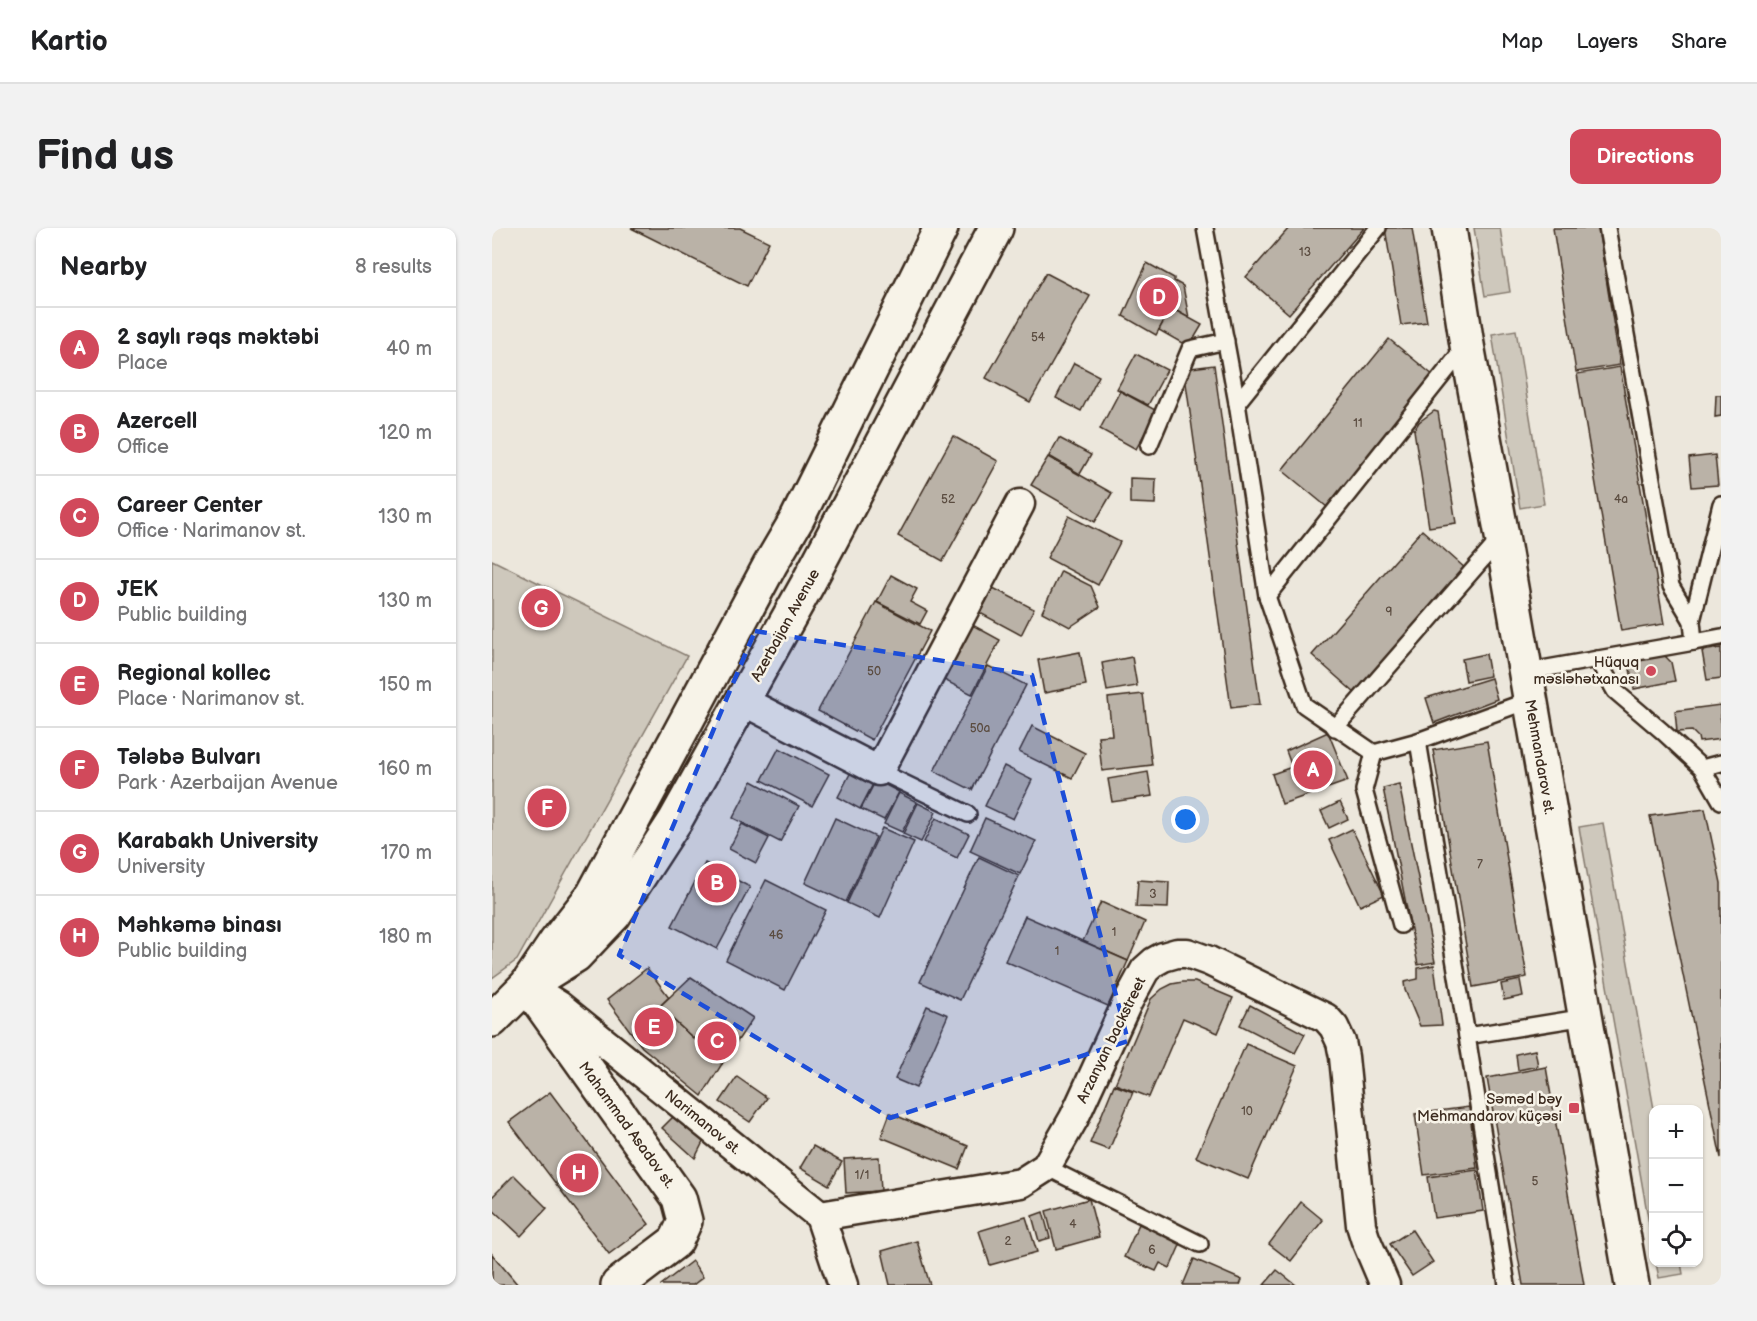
<!DOCTYPE html>
<meta charset="utf-8">
<style>
body{margin:0;font-family:"Balsamiq Sans",sans-serif;background:#f2f2f2;color:#202124}
.controls{position:absolute;right:18px;bottom:18px;display:grid;overflow:hidden;border-radius:12px;box-shadow:0 2px 4px #0004}
.controls button{width:54px;height:54px;display:grid;place-items:center;padding:0;border:0;border-bottom:2px solid #e0e0e0;background:#fff;color:#202124;font:30px sans-serif}
.you{position:absolute;left:694px;top:592px;width:21px;height:21px;margin:-15px;border:4px solid #fff;border-radius:50%;background:#1a73e8;box-shadow:0 0 0 9px #1a73e833}
.badge{display:grid;place-items:center;width:39px;height:39px;border-radius:50%;background:#d1495b;color:#fff;font-size:20px;font-weight:700}
.pin{position:absolute;translate:-50% -50%;border:3px solid #fff;box-shadow:0 2px 6px #0006}
.list{margin:0;padding:0;list-style:none}
h2{display:flex;justify-content:space-between;align-items:center;height:78px;margin:0;padding:0 24px;font-size:26px}
h2 small{font-size:20px;font-weight:400;color:#757577}
.list li{display:grid;grid-template-columns:39px 1fr auto;gap:18px;align-items:center;box-sizing:border-box;height:84px;padding:0 24px;border-top:2px solid #e0e0e0}
.list b{display:block;font-size:22px;white-space:nowrap}
.list p{margin:0;font-size:20px;white-space:nowrap;color:#757577}
.list em{font-size:20px;font-style:normal;color:#757577}
.icon{flex:none;width:33px;height:33px;fill:none;stroke:currentColor;stroke-width:2;stroke-linecap:round;stroke-linejoin:round}
.map{position:relative;flex:none;width:1229px;height:1057px;overflow:hidden;border-radius:12px}
header{display:flex;align-items:center;gap:36px;box-sizing:border-box;height:84px;padding:0 30px;background:#fff;border-bottom:2px solid #e0e0e0}
header strong{font-size:28px}
nav{display:flex;gap:33px;margin-inline-start:auto;font-size:21px}
.intro{display:flex;align-items:center;justify-content:space-between;box-sizing:border-box;height:144px;padding:0 36px}
h1{margin:0;font-size:42px}
.button{padding:15px 27px;border-radius:12px;background:#d1495b;color:#fff;font-size:21px;font-weight:700}
main{display:flex;gap:36px;padding:0 36px}
aside{flex:1;background:#fff;border-radius:12px;box-shadow:0 2px 4px #0004}
.map>svg:first-child{display:block}
</style>
<header>
<strong>Kartio</strong>
<nav><a>Map</a><a>Layers</a><a>Share</a></nav>
</header>
<div class="intro"><h1>Find us</h1><a class="button">Directions</a></div>
<main>
<aside>
<h2>Nearby<small>8 results</small></h2>
<ul class="list">
<li><span class="badge">A</span><div><b>2 saylı rəqs məktəbi</b><p>Place</p></div><em>40 m</em></li>
<li><span class="badge">B</span><div><b>Azercell</b><p>Office</p></div><em>120 m</em></li>
<li><span class="badge">C</span><div><b>Career Center</b><p>Office · Narimanov st.</p></div><em>130 m</em></li>
<li><span class="badge">D</span><div><b>JEK</b><p>Public building</p></div><em>130 m</em></li>
<li><span class="badge">E</span><div><b>Regional kollec</b><p>Place · Narimanov st.</p></div><em>150 m</em></li>
<li><span class="badge">F</span><div><b>Tələbə Bulvarı</b><p>Park · Azerbaijan Avenue</p></div><em>160 m</em></li>
<li><span class="badge">G</span><div><b>Karabakh University</b><p>University</p></div><em>170 m</em></li>
<li><span class="badge">H</span><div><b>Məhkəmə binası</b><p>Public building</p></div><em>180 m</em></li>
</ul>
</aside>
<div class="map">
<svg width="1229" height="1057" viewBox="0 0 1229 1057">
<rect width="100%" height="100%" fill="#ece7dc"/>
<filter id="ink" filterUnits="userSpaceOnUse"><feTurbulence type="fractalNoise" baseFrequency=".0167" numOctaves="2"/><feDisplacementMap in="SourceGraphic" scale="12" xChannelSelector="R" yChannelSelector="G"/><feConvolveMatrix kernelMatrix="1 2 1 2 8 2 1 2 1" color-interpolation-filters="sRGB"/></filter>
<g filter="url(#ink)">
<g fill="#cec8bc" stroke="#84796d" stroke-width="1.5">
<polygon points="982,0 1008,0 1018,64 993,68"/>
<polygon points="1024,102 1052,276 1028,280 1000,106"/>
<polygon points="0,332 195,428 25,732 0,750"/>
<polygon points="1111,595 1162,881 1161,1018 1087,599"/>
<polygon points="1164,1035 1189,1035 1191,1046 1167,1050"/>
</g>
<g fill="#bab2a7" stroke="#3b2a1e" stroke-width="1.5">
<polygon points="139,0 248,0 277,14 255,58"/>
<polygon points="797,0 872,0 797,86 754,49"/>
<polygon points="893,0 920,0 935,94 909,97"/>
<polygon points="1061,0 1106,0 1128,137 1084,144"/>
<polygon points="655,35 682,50 682,53 691,58 697,90 679,80 664,107 631,88"/>
<polygon points="554,45 598,68 538,174 494,150"/>
<polygon points="679,80 710,97 697,119 667,102"/>
<polygon points="897,111 942,148 835,279 790,242"/>
<polygon points="644,126 675,142 656,177 625,161"/>
<polygon points="582,135 607,148 589,183 564,170"/>
<polygon points="722,137 768,476 739,480 692,141"/>
<polygon points="1128,139 1172,396 1129,403 1085,146"/>
<polygon points="628,163 665,183 644,221 608,201"/>
<polygon points="1224,167 1229,167 1229,188 1223,189"/>
<polygon points="942,183 946,184 964,295 937,299 922,202 927,194"/>
<polygon points="461,208 506,233 451,333 406,308"/>
<polygon points="567,210 599,227 588,246 557,228"/>
<polygon points="1223,227 1226,257 1200,259 1197,230"/>
<polygon points="556,229 620,265 603,294 539,257"/>
<polygon points="638,250 664,251 663,276 638,275"/>
<polygon points="577,288 628,314 606,357 555,330"/>
<polygon points="930,302 974,341 864,466 820,427"/>
<polygon points="569,343 599,358 608,379 578,399 550,384"/>
<polygon points="399,347 425,361 418,374 435,383 428,396 385,374"/>
<polygon points="501,360 542,381 529,407 488,385"/>
<polygon points="384,374 438,403 380,512 326,483"/>
<polygon points="475,394 508,412 480,466 446,449"/>
<polygon points="1229,420 1229,450 1215,452 1210,423"/>
<polygon points="588,424 594,457 552,465 546,432"/>
<polygon points="1170,425 1179,434 1183,453 1142,461 1136,431"/>
<polygon points="994,426 998,448 974,453 970,431"/>
<polygon points="640,429 645,458 615,463 610,435"/>
<polygon points="496,438 534,457 480,562 442,543"/>
<polygon points="999,450 1005,471 942,495 934,470"/>
<polygon points="651,466 660,537 610,543 606,508 620,507 616,470"/>
<polygon points="1228,477 1229,511 1207,514 1206,509 1200,503 1185,504 1183,483"/>
<polygon points="540,498 593,525 580,550 527,524"/>
<polygon points="836,504 856,553 790,576 780,546 800,539 794,523"/>
<polygon points="995,513 1035,749 981,759 941,522"/>
<polygon points="287,520 337,546 320,578 270,552"/>
<polygon points="512,538 540,552 521,591 493,578"/>
<polygon points="361,540 383,552 368,581 346,569"/>
<polygon points="656,544 660,568 620,574 616,551"/>
<polygon points="384,552 407,564 392,592 369,581"/>
<polygon points="260,553 307,578 288,614 241,590"/>
<polygon points="907,556 943,734 926,737 891,560"/>
<polygon points="407,565 425,574 410,604 392,596"/>
<polygon points="848,574 856,591 837,600 829,583"/>
<polygon points="426,575 444,584 429,614 411,606"/>
<polygon points="1213,581 1229,655 1229,930 1158,588"/>
<polygon points="343,590 384,609 354,674 313,655"/>
<polygon points="444,590 477,606 465,630 432,614"/>
<polygon points="493,590 544,613 528,646 478,623"/>
<polygon points="250,596 277,610 264,635 237,621"/>
<polygon points="390,600 422,614 388,690 355,675"/>
<polygon points="860,601 892,667 868,678 837,612"/>
<polygon points="487,629 527,648 468,772 428,754"/>
<polygon points="213,635 258,659 225,721 180,698"/>
<polygon points="274,652 334,682 293,762 234,732"/>
<polygon points="646,652 677,654 676,680 644,679"/>
<polygon points="609,674 653,694 636,733 591,713"/>
<polygon points="533,688 636,733 616,778 513,733"/>
<polygon points="942,737 950,797 928,798 913,762 912,754 926,751 926,740"/>
<polygon points="155,740 177,769 167,779 230,836 210,868 150,819 115,772"/>
<polygon points="199,749 261,790 230,836 167,779"/>
<polygon points="1028,752 1031,768 1012,772 1009,756"/>
<polygon points="691,754 703,754 741,770 726,805 691,790 657,869 623,856 659,771 670,761 680,756"/>
<polygon points="758,777 813,806 803,825 748,797"/>
<polygon points="435,778 456,787 424,860 403,851"/>
<polygon points="754,816 805,838 756,951 704,929"/>
<polygon points="1043,822 1046,838 1026,842 1024,826"/>
<polygon points="1054,839 1092,1057 1031,1057 995,850"/>
<polygon points="245,849 275,870 258,894 228,874"/>
<polygon points="622,857 641,864 617,922 598,915"/>
<polygon points="58,864 157,996 117,1026 17,894"/>
<polygon points="977,879 985,940 932,947 923,886"/>
<polygon points="398,885 476,918 467,941 389,909"/>
<polygon points="181,889 213,910 203,930 170,900"/>
<polygon points="321,918 350,934 337,957 308,940"/>
<polygon points="387,929 389,963 354,965 352,931"/>
<polygon points="985,942 991,983 942,990 936,949"/>
<polygon points="22,947 55,980 29,1008 0,981 0,969"/>
<polygon points="597,971 607,1009 564,1021 554,983"/>
<polygon points="809,974 831,992 799,1033 777,1016"/>
<polygon points="551,984 558,1010 547,1013 540,988"/>
<polygon points="534,989 545,1024 498,1037 487,1003"/>
<polygon points="647,996 689,1015 678,1040 668,1035 664,1043 632,1029"/>
<polygon points="920,1002 941,1034 920,1048 898,1016"/>
<polygon points="425,1013 438,1057 398,1057 390,1023"/>
<polygon points="0,1026 26,1057 0,1057"/>
<polygon points="702,1031 750,1052 748,1057 691,1057"/>
<polygon points="200,1033 211,1049 201,1057 169,1057"/>
<polygon points="785,1042 804,1057 772,1057"/>
</g>
<g fill="none" stroke-linecap="round" stroke-linejoin="round">
<g stroke="#3b2a1e" stroke-width="20">
<g id="lane">
<polyline points="713,0 745,175 775,368 812,477 882,525 926,513 1038,472"/>
<polyline points="1115,0 1179,358 1200,393"/>
<polyline points="745,175 886,0"/>
<polyline points="657,218 698,121 734,113"/>
<polyline points="775,368 973,119"/>
<polyline points="1202,414 1229,409"/>
<polyline points="1105,431 1123,463 1170,503 1210,540 1229,573"/>
<polyline points="1033,444 1202,414 1200,393 1229,276"/>
<polyline points="843,500 1009,310"/>
<polyline points="926,513 975,808 1094,789"/>
<polyline points="882,525 872,562 909,697"/>
<polyline points="1210,540 1229,535"/>
<polyline points="387,543 476,586"/>
<polyline points="975,808 1015,1057"/>
<polyline points="554,939 708,1016"/>
</g>
</g>
<g stroke="#3b2a1e" stroke-width="33">
<g id="street">
<polyline points="251,473 387,543 528,276"/>
<polyline points="42,762 66,777 328,988 351,1057"/>
<polyline points="328,988 529,955 554,939 582,890 634,777 653,742 662,734 671,729 685,725 695,725 717,733 834,790 842,799 849,814 852,829 869,997 873,1010 893,1057"/>
</g>
</g>
<g stroke="#3b2a1e" stroke-width="38">
<polyline id="secondary" points="35,757 187,970 193,993 184,1013 126,1057"/>
</g>
<g stroke="#3b2a1e" stroke-width="38">
<g id="primary">
<polyline points="957,0 975,117 1010,308 1140,1057"/>
<polyline points="47,750 84,727 122,687 183,593 315,357 504,0"/>
<polyline points="0,792 35,757 64,714 101,667 278,337 305,291 449,0"/>
</g>
</g>
<use href="#lane" stroke="#f7f3e8" stroke-width="15"/>
<use href="#street" stroke="#f7f3e8" stroke-width="28"/>
<use href="#secondary" stroke="#f7f3e8" stroke-width="33"/>
<use href="#primary" stroke="#f7f3e8" stroke-width="33"/>
</g>
</g>
<path fill="#1d4ed8" fill-opacity="0.2" stroke="#1d4ed8" stroke-width="4.5" stroke-dasharray="12 8" stroke-linejoin="round" d="M263,403L540,447L636,813L398,890L127,727Z"/>
<g fill="#d1495b" stroke="#f7f3e8" stroke-width="2">
<circle cx="1159" cy="443" r="6"/>
<rect x="1076" y="874" width="12" height="12" rx="3"/>
</g>
<g text-anchor="middle" stroke-width="5" stroke-linejoin="round" paint-order="stroke">
<g font-size="12" fill="#5b4c40">
<text x="813" y="28">13</text>
<text x="546" y="113">54</text>
<text x="866" y="199">11</text>
<text x="456" y="275">52</text>
<text x="1129" y="275">4a</text>
<text x="897" y="388">9</text>
<text x="382" y="447">50</text>
<text x="488" y="504">50a</text>
<text x="988" y="640">7</text>
<text x="661" y="670">3</text>
<text x="622" y="708">1</text>
<text x="284" y="711">46</text>
<text x="565" y="727">1</text>
<text x="755" y="887">10</text>
<text x="370" y="951">1/1</text>
<text x="1043" y="957">5</text>
<text x="581" y="1000">4</text>
<text x="516" y="1017">2</text>
<text x="660" y="1026">6</text>
</g>
<g font-size="15" fill="#3b2a1e" stroke="#f7f3e8">
<text transform="translate(293 397) rotate(-61)" y="5">Azerbaijan Avenue</text>
<text transform="translate(1048 529) rotate(80)" y="5">Mehmandarov st.</text>
<text transform="translate(619 812) rotate(-64)" y="5">Arzanyan backstreet</text>
<text transform="translate(211 894) rotate(39)" y="5">Narimanov st.</text>
<text transform="translate(135 897) rotate(54)" y="5">Mahammad Asadov st.</text>
</g>
<g font-size="15" fill="#3b2a1e" stroke="#f7f3e8" text-anchor="end">
<text x="1147" y="439">Hüquq<tspan x="1147" dy="17">məsləhətxanası</tspan></text>
<text x="1070" y="876">Səməd bəy<tspan x="1070" dy="17">Mehmandarov küçəsi</tspan></text>
</g>
</g>
</svg>
<div class="controls">
<button>+</button>
<button>−</button>
<button><svg class="icon" aria-label="locate" viewBox="0 0 24 24"><circle cx="12" cy="12" r="6"/><path d="M12 2v4M12 18v4M2 12h4M18 12h4"/></svg></button>
</div>
<div class="you"></div>
<div class="pin badge" style="left:821px;top:542px">A</div>
<div class="pin badge" style="left:225px;top:655px">B</div>
<div class="pin badge" style="left:225px;top:813px">C</div>
<div class="pin badge" style="left:667px;top:69px">D</div>
<div class="pin badge" style="left:162px;top:799px">E</div>
<div class="pin badge" style="left:55px;top:580px">F</div>
<div class="pin badge" style="left:49px;top:380px">G</div>
<div class="pin badge" style="left:87px;top:945px">H</div>
</div>
</main>
